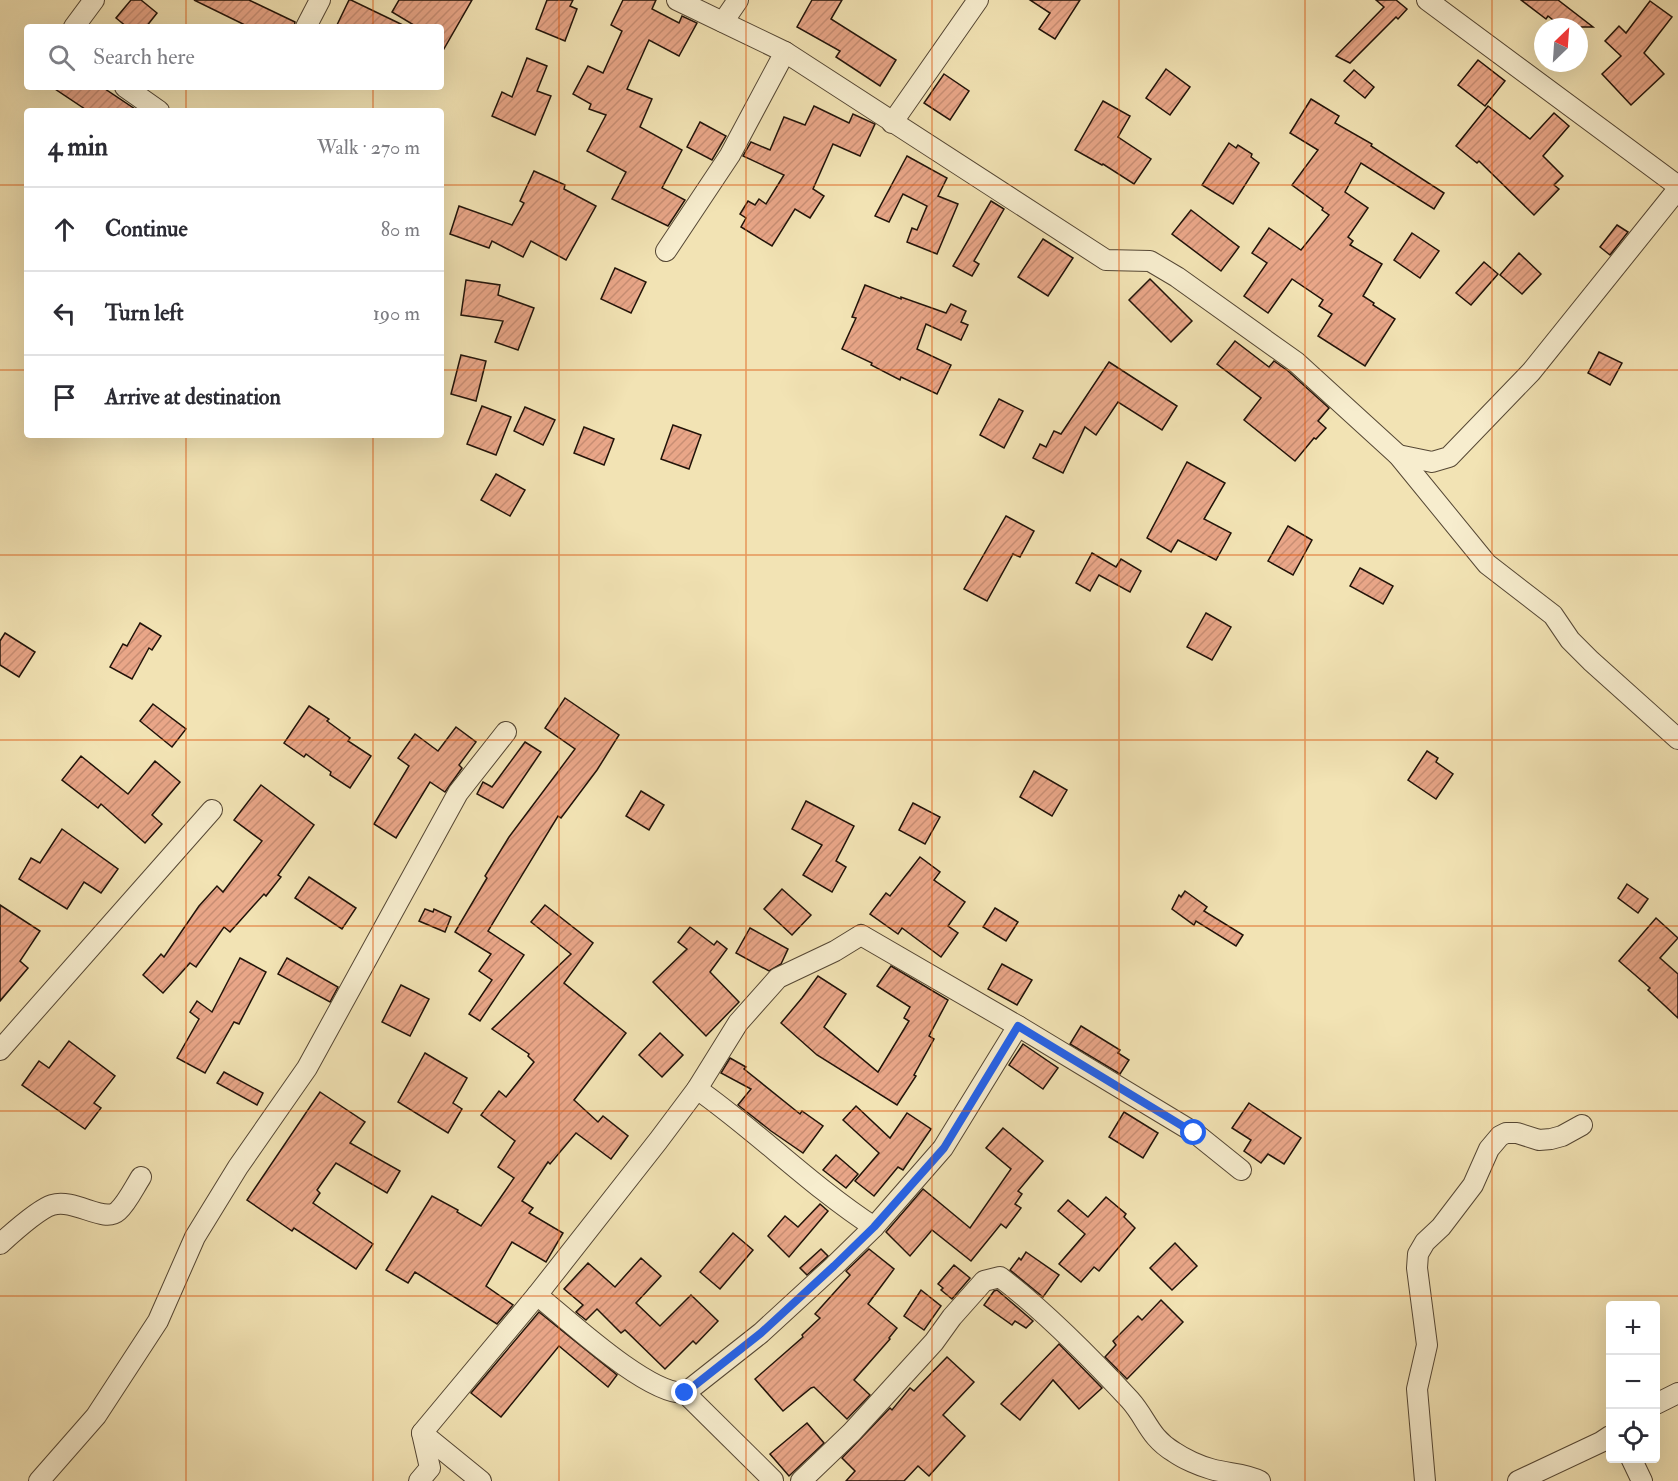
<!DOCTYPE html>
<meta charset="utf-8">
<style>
body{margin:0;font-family:"IM FELL Double Pica",serif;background:#f7f7f7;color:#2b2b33}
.controls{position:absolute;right:18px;bottom:18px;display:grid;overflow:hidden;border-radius:6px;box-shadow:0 6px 24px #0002}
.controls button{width:54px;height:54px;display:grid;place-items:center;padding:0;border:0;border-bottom:2px solid #e1e1e2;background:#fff;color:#2b2b33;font:30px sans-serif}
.compass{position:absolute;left:1534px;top:18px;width:54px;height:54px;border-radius:50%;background:#fff;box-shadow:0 6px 24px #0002;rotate:25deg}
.stop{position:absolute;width:18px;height:18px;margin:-14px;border:4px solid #2563eb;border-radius:50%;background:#fff}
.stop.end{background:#2563eb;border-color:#fff;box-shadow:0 2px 6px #0008}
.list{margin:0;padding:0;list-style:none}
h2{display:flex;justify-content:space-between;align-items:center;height:78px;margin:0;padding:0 24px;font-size:26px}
h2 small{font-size:20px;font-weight:400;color:#7c7c81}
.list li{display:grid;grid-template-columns:39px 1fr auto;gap:18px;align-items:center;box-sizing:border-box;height:84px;padding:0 24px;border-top:2px solid #e1e1e2}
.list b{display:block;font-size:22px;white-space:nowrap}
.list em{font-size:20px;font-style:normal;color:#7c7c81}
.icon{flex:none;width:33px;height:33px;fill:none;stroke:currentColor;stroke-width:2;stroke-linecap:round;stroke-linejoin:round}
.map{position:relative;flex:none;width:1678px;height:1481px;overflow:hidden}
.search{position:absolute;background:#fff;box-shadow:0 6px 24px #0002;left:24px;top:24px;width:420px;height:66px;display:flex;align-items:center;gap:15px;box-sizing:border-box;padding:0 21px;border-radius:6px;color:#7c7c81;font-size:22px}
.panel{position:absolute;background:#fff;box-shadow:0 6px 24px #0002;left:24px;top:108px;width:420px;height:330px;border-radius:6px}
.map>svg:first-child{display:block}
</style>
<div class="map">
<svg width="1678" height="1481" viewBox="0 0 1678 1481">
<defs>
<pattern id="building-hatch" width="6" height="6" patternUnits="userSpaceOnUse" patternTransform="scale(1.5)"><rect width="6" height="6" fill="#e9a688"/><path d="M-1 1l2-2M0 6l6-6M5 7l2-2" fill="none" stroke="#c88e74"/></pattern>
</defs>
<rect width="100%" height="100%" fill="#f2e3b4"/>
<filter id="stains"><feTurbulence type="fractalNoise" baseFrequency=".00333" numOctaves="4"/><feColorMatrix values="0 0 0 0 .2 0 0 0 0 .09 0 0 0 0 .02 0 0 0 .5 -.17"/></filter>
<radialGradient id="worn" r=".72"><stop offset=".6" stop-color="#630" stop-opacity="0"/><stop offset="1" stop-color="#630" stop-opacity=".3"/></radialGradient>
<g fill="url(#building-hatch)" stroke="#211309" stroke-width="1.5">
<polygon points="131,0 141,0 157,13 146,27 127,27 116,18"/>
<polygon points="194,0 249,0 295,22 294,27 249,27"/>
<polygon points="349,0 351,0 407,27 336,27"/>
<polygon points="399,0 472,0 441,54 441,27 417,27 392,12"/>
<polygon points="547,0 573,0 570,6 577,9 565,41 536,29"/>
<polygon points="623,0 656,0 652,9 679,23 682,16 697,23 679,56 649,40 627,89 652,99 640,127 682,150 662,188 685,200 668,226 612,199 626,172 587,151 606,115 589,109 591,104 573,94 588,66 603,73 622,31 611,25"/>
<polygon points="812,0 842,0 831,19 896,60 880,86 836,57 840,51 797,27"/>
<polygon points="1030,0 1080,0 1055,39 1039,29 1050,13"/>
<polygon points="1376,0 1396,0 1407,9 1398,19 1396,17 1350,63 1336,56 1384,7"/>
<polygon points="1521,0 1558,0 1593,27 1562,27 1548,16 1546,19"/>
<polygon points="1650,1 1672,17 1644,53 1664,74 1631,105 1602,74 1621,56 1605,41 1619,26 1626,33"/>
<polygon points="527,58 547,66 537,91 551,96 535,135 492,116 502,92 512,97"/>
<polygon points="1478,60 1505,81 1485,106 1458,85"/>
<polygon points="1166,69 1190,87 1170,115 1146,98"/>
<polygon points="1354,70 1374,87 1365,98 1344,81"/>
<polygon points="944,74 969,91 950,120 924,103"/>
<polygon points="52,87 102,87 138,111 88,111"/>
<polygon points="1311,99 1339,116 1335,123 1372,144 1371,146 1444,193 1434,209 1361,163 1345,192 1368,208 1348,237 1353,241 1350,245 1382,264 1363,296 1374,303 1373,305 1395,319 1365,366 1318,336 1332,314 1319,306 1323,300 1292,279 1268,313 1244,296 1267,263 1252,253 1269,228 1301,250 1329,215 1322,210 1323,208 1292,185 1318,150 1290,133"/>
<polygon points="1103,101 1130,116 1118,137 1151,159 1134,184 1103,164 1102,165 1075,150"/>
<polygon points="814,106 849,123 853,114 875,124 860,156 833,144 813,189 824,196 810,218 795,209 772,246 741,227 746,218 740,214 748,201 755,205 759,199 766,204 784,175 743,156 751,142 770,150 784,117 805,125"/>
<polygon points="1488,106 1530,139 1554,113 1569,126 1543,156 1563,176 1554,185 1559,189 1534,215 1479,161 1477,163 1456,146"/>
<polygon points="700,122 726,136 712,160 687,147"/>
<polygon points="1229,143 1236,148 1238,145 1252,154 1251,157 1259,163 1233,204 1202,185"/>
<polygon points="907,156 947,178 938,196 958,204 937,254 907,242 912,228 917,230 927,206 903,194 889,222 875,216"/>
<polygon points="534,171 565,185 564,189 596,206 566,260 531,241 523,257 492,241 489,248 450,234 459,206 512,225 524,203 520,201"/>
<polygon points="991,201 1004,209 974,261 979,264 972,276 953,266"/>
<polygon points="1191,210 1239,247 1221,271 1172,234"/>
<polygon points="1617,225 1628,232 1610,255 1600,247"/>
<polygon points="1412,233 1439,251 1420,278 1394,260"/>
<polygon points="1043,239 1073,258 1048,296 1018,277"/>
<polygon points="1519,253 1541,274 1522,294 1500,275"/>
<polygon points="1484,262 1498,274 1471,305 1456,293"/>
<polygon points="615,268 646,282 631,313 601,299"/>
<polygon points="1150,279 1192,321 1171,342 1129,300"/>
<polygon points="466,280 500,285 498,295 534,308 518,350 495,342 503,321 461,315"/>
<polygon points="865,285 901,299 901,297 946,313 951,304 966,311 961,322 968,325 961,340 926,324 917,349 951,365 937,394 901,377 900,380 871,365 872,363 842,349 856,318 852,317"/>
<polygon points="1235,341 1269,367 1274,361 1288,371 1329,408 1318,421 1326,428 1316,439 1314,438 1295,461 1244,420 1261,398 1217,364"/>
<polygon points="1599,352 1622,363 1610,385 1588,373"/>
<polygon points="461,355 486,361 476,401 451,394"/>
<polygon points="1109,362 1177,406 1162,430 1118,402 1096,435 1085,427 1063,473 1033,458 1040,444 1046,447 1054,431 1061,434"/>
<polygon points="999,399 1023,411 1004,448 980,435"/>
<polygon points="482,406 511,417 496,455 467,444"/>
<polygon points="525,407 555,420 543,445 514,431"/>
<polygon points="673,425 701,435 689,469 661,459"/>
<polygon points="584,427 614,439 604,465 574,453"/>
<polygon points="1187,462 1225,483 1204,519 1231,533 1216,560 1178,540 1171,552 1147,538"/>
<polygon points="496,474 525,490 510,516 481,500"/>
<polygon points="1006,516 1034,531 1020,557 1013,554 987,601 964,589"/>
<polygon points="1288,526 1312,540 1293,575 1268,561"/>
<polygon points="1092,553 1116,567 1121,559 1141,571 1130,592 1099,575 1090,591 1076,583"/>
<polygon points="1360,568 1393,586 1383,604 1350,586"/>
<polygon points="1206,613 1231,627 1212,660 1187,647"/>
<polygon points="140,623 161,636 152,650 149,648 132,679 110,667 123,644 127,646"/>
<polygon points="5,633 35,652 19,677 0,665 0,641"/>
<polygon points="565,698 619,735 597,770 561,818 558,816 488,931 524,955 480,1021 469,1014 492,980 479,971 491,954 455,932 487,878 485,876 509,837 575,749 545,728"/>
<polygon points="153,704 186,729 172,747 140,721"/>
<polygon points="309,706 329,719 327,721 350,738 348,741 371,756 350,788 330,775 331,772 306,754 304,757 284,743"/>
<polygon points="456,727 476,742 459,765 462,768 445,792 430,782 396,838 374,824 409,766 398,758 415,734 438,751"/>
<polygon points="525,742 541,752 503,808 477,794 483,782 492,787"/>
<polygon points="1427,751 1438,758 1436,762 1453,774 1436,799 1408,780"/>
<polygon points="81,756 128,794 155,761 180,782 152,815 162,824 145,843 101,804 98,808 62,780"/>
<polygon points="1034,771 1067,790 1052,816 1020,797"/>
<polygon points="261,785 314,825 278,875 281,877 266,896 264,894 230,932 224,927 196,967 190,963 163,993 143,975 161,954 164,957 199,906 217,886 223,892 262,841 234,820"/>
<polygon points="641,791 664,805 649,830 626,816"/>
<polygon points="806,801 854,826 836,861 846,867 832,892 803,875 822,845 792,829"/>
<polygon points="913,803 940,817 925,844 899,830"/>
<polygon points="62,829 118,869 101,893 84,882 67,909 19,879 31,858 40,863"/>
<polygon points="920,857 940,872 934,880 965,902 948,926 958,933 941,957 902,928 898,934 870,914 886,893 890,896"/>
<polygon points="309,877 356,908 342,929 295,898"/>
<polygon points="1627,884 1648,899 1638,913 1618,898"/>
<polygon points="782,889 811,915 792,935 764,909"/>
<polygon points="1185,891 1207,907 1204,911 1243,935 1236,946 1196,921 1194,925 1172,909 1179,895 1181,897"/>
<polygon points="0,905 40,931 20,961 28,968 0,1001"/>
<polygon points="545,905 593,943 564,983 626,1033 574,1100 598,1122 603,1116 628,1136 611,1159 576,1133 550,1164 548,1162 522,1201 533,1208 529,1213 563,1233 546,1262 512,1242 486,1286 513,1305 497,1324 415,1272 408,1283 386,1270 432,1196 458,1210 457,1212 481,1226 514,1178 498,1167 515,1141 481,1115 499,1091 506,1097 534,1062 528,1056 529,1054 492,1029 571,954 531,922"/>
<polygon points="995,908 1018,922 1006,941 983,927"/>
<polygon points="425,909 433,912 434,909 451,917 445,932 419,921"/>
<polygon points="1656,918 1678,938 1660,958 1678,974 1678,1018 1648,990 1650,988 1619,961"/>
<polygon points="690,927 714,945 717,941 727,949 710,972 739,1002 706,1036 653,982 687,949 678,942"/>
<polygon points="750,928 788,949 781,964 769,971 736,953"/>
<polygon points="240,958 266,972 239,1024 234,1022 205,1073 177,1058 199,1019 190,1012 197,1001 212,1012"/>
<polygon points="287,958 338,987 330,1002 278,974"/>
<polygon points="1002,964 1032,980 1017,1005 988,989"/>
<polygon points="891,966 948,1000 929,1036 934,1039 914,1075 916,1076 897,1105 817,1055 781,1023 802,998 818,976 846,994 824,1027 878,1072 909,1021 904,1018 910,1007 877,986"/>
<polygon points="401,985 429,999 410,1036 382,1022"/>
<polygon points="1081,1026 1120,1050 1118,1053 1129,1060 1120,1074 1070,1044"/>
<polygon points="660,1033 683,1055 662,1077 639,1055"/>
<polygon points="69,1041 115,1076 94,1103 101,1108 85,1129 22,1085 39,1061 49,1068"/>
<polygon points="1023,1044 1058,1068 1043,1089 1009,1065"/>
<polygon points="425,1053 467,1078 453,1103 462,1109 448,1133 398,1102"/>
<polygon points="730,1058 746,1067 744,1069 800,1114 802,1111 823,1126 803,1153 771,1131 738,1105 751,1089 721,1073"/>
<polygon points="224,1072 263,1093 257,1105 217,1083"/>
<polygon points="320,1092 365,1122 350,1143 400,1171 387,1193 336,1163 317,1190 320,1193 313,1203 373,1244 356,1269 294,1228 292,1231 247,1200"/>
<polygon points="1249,1103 1301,1138 1284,1164 1268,1154 1261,1163 1244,1151 1251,1140 1232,1128"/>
<polygon points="856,1106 890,1138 907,1113 931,1129 903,1170 898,1167 874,1196 855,1181 879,1153 843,1120"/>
<polygon points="1124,1112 1158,1133 1143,1158 1109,1137"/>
<polygon points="1003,1128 1043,1161 1018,1191 1022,1194 1015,1204 1021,1208 1006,1228 1001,1224 971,1261 932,1230 910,1256 886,1232 923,1189 970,1228 1011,1169 986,1148"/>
<polygon points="836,1155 858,1174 846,1188 823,1170"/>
<polygon points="1106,1197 1126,1214 1124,1217 1135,1228 1099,1271 1094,1267 1081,1282 1059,1264 1085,1234 1058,1211 1068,1200 1088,1217"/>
<polygon points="820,1204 828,1211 789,1257 768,1236 785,1216 798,1227"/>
<polygon points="733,1233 753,1250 720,1289 700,1272"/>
<polygon points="1175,1243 1197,1266 1172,1290 1150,1268"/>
<polygon points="821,1249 828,1256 807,1275 800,1268"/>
<polygon points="869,1249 894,1269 868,1304 897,1328 889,1338 890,1339 854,1380 870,1395 847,1419 814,1387 811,1388 783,1411 755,1379 803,1337 802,1335 820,1318 815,1314 850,1275 846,1271"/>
<polygon points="1026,1252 1059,1275 1043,1297 1010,1270 1019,1258 1021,1260"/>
<polygon points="641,1258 661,1276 636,1303 660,1326 691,1295 718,1321 696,1344 693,1341 665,1369 625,1330 621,1333 597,1309 586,1320 576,1312 583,1305 564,1289 588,1263 615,1287"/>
<polygon points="954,1265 970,1278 952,1299 941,1290 943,1288 938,1284"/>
<polygon points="921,1290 941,1306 924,1330 904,1316"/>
<polygon points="997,1290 1033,1321 1026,1328 1015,1321 1012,1325 984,1305 994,1291"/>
<polygon points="1161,1300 1183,1322 1127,1379 1105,1357 1116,1345 1113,1341 1138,1316 1142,1320"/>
<polygon points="539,1312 617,1375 608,1387 559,1346 501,1417 471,1393"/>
<polygon points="1059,1344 1102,1388 1079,1409 1053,1380 1020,1420 1001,1404"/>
<polygon points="947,1357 974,1382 943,1415 965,1436 929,1476 918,1466 904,1481 846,1481 855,1471 842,1458 890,1408 892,1410 910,1388 914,1391"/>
<polygon points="807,1423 824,1443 789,1476 770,1454"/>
</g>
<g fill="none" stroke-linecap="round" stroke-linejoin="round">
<g stroke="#554734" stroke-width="22">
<g id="street">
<polyline points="677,0 785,52 1106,260 1150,261 1177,277 1296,362 1398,455 1487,564 1553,615 1570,640 1591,661 1678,739"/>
<polyline points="1427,0 1678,186"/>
<polyline points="723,22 738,0"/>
<polyline points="74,27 94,0"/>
<polyline points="306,27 320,0"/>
<polyline points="125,87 159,111"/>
<polyline points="892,123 978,0"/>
<polyline points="666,251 730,155 785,52"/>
<polyline points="1398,455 1432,462 1449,457 1531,372 1678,189"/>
<polyline points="0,1050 212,810"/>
<path d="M697,1089C758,1132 811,1186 874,1227"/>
<path d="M0,1244C11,1234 39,1209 52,1205C75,1198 104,1224 118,1211C127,1203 134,1188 141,1177"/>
<path d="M537,1295C568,1320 648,1395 685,1393L761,1333L834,1266L874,1227L943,1148L1018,1026"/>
<polyline points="685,1393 773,1480"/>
<polyline points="1656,1404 1678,1393"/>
<polyline points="422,1433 481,1481"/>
<polyline points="1631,1458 1642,1481"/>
<polyline points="39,1481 96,1416 158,1321 195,1237 238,1167 307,1068 458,793 506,732"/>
<polyline points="419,1481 430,1468 422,1433 537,1295 658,1141 697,1089 738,1023 778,978 835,951 861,935 1018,1026 1195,1133 1241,1170"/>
<path d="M801,1481L852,1432L934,1342L952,1317L984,1281L1000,1277C1047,1313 1090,1357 1130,1400C1147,1419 1149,1437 1174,1452C1184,1459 1200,1466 1211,1469C1228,1474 1245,1473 1260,1481"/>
<polyline points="1425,1481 1417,1389 1427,1345 1417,1268 1418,1254 1425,1242 1441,1227 1473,1185 1489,1149 1500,1136 1506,1133 1517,1133 1539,1140 1551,1139 1562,1136 1582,1125"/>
<polyline points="1518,1481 1601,1442 1610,1436"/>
</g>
</g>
<use href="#street" stroke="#f7edce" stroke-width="20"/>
</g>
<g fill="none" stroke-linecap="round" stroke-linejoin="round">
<polyline stroke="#2563eb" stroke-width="8" points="685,1393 761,1333 834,1266 874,1227 944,1148 1018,1026 1194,1133"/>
</g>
<path fill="none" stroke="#de560c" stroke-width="1.5" stroke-opacity="0.55" d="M186,0V27M373,0V27M559,0V1481M746,0V1481M932,0V1481M1119,0V1481M1305,0V1481M1492,0V1481M186,87V111M373,87V111M0,185H27M441,185H1678M0,370H27M441,370H1678M186,435V1481M373,435V1481M0,555H1678M0,740H1678M0,926H1678M0,1111H1678M0,1296H1678"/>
<rect width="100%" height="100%" filter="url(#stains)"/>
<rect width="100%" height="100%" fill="url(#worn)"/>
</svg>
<div class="controls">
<button>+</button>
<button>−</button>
<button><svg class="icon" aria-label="locate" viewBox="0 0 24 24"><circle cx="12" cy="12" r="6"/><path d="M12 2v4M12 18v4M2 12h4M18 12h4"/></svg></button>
</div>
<svg class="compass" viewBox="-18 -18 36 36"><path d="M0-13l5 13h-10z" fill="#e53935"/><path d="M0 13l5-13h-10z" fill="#7c7c81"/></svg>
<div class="stop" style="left:1194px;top:1133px"></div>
<div class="stop end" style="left:685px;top:1393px"></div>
<div class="search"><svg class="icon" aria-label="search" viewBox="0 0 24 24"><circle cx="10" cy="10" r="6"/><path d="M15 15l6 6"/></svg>Search here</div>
<section class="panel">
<h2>4 min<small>Walk · 270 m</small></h2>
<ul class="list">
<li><svg class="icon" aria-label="ahead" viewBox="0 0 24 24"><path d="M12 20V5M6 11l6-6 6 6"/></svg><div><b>Continue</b></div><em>80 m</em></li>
<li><svg class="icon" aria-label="left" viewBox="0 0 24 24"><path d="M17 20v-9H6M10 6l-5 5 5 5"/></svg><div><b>Turn left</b></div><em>190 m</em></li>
<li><svg class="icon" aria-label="arrive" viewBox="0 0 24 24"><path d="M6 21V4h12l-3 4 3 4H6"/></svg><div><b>Arrive at destination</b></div></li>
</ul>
</section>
</div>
